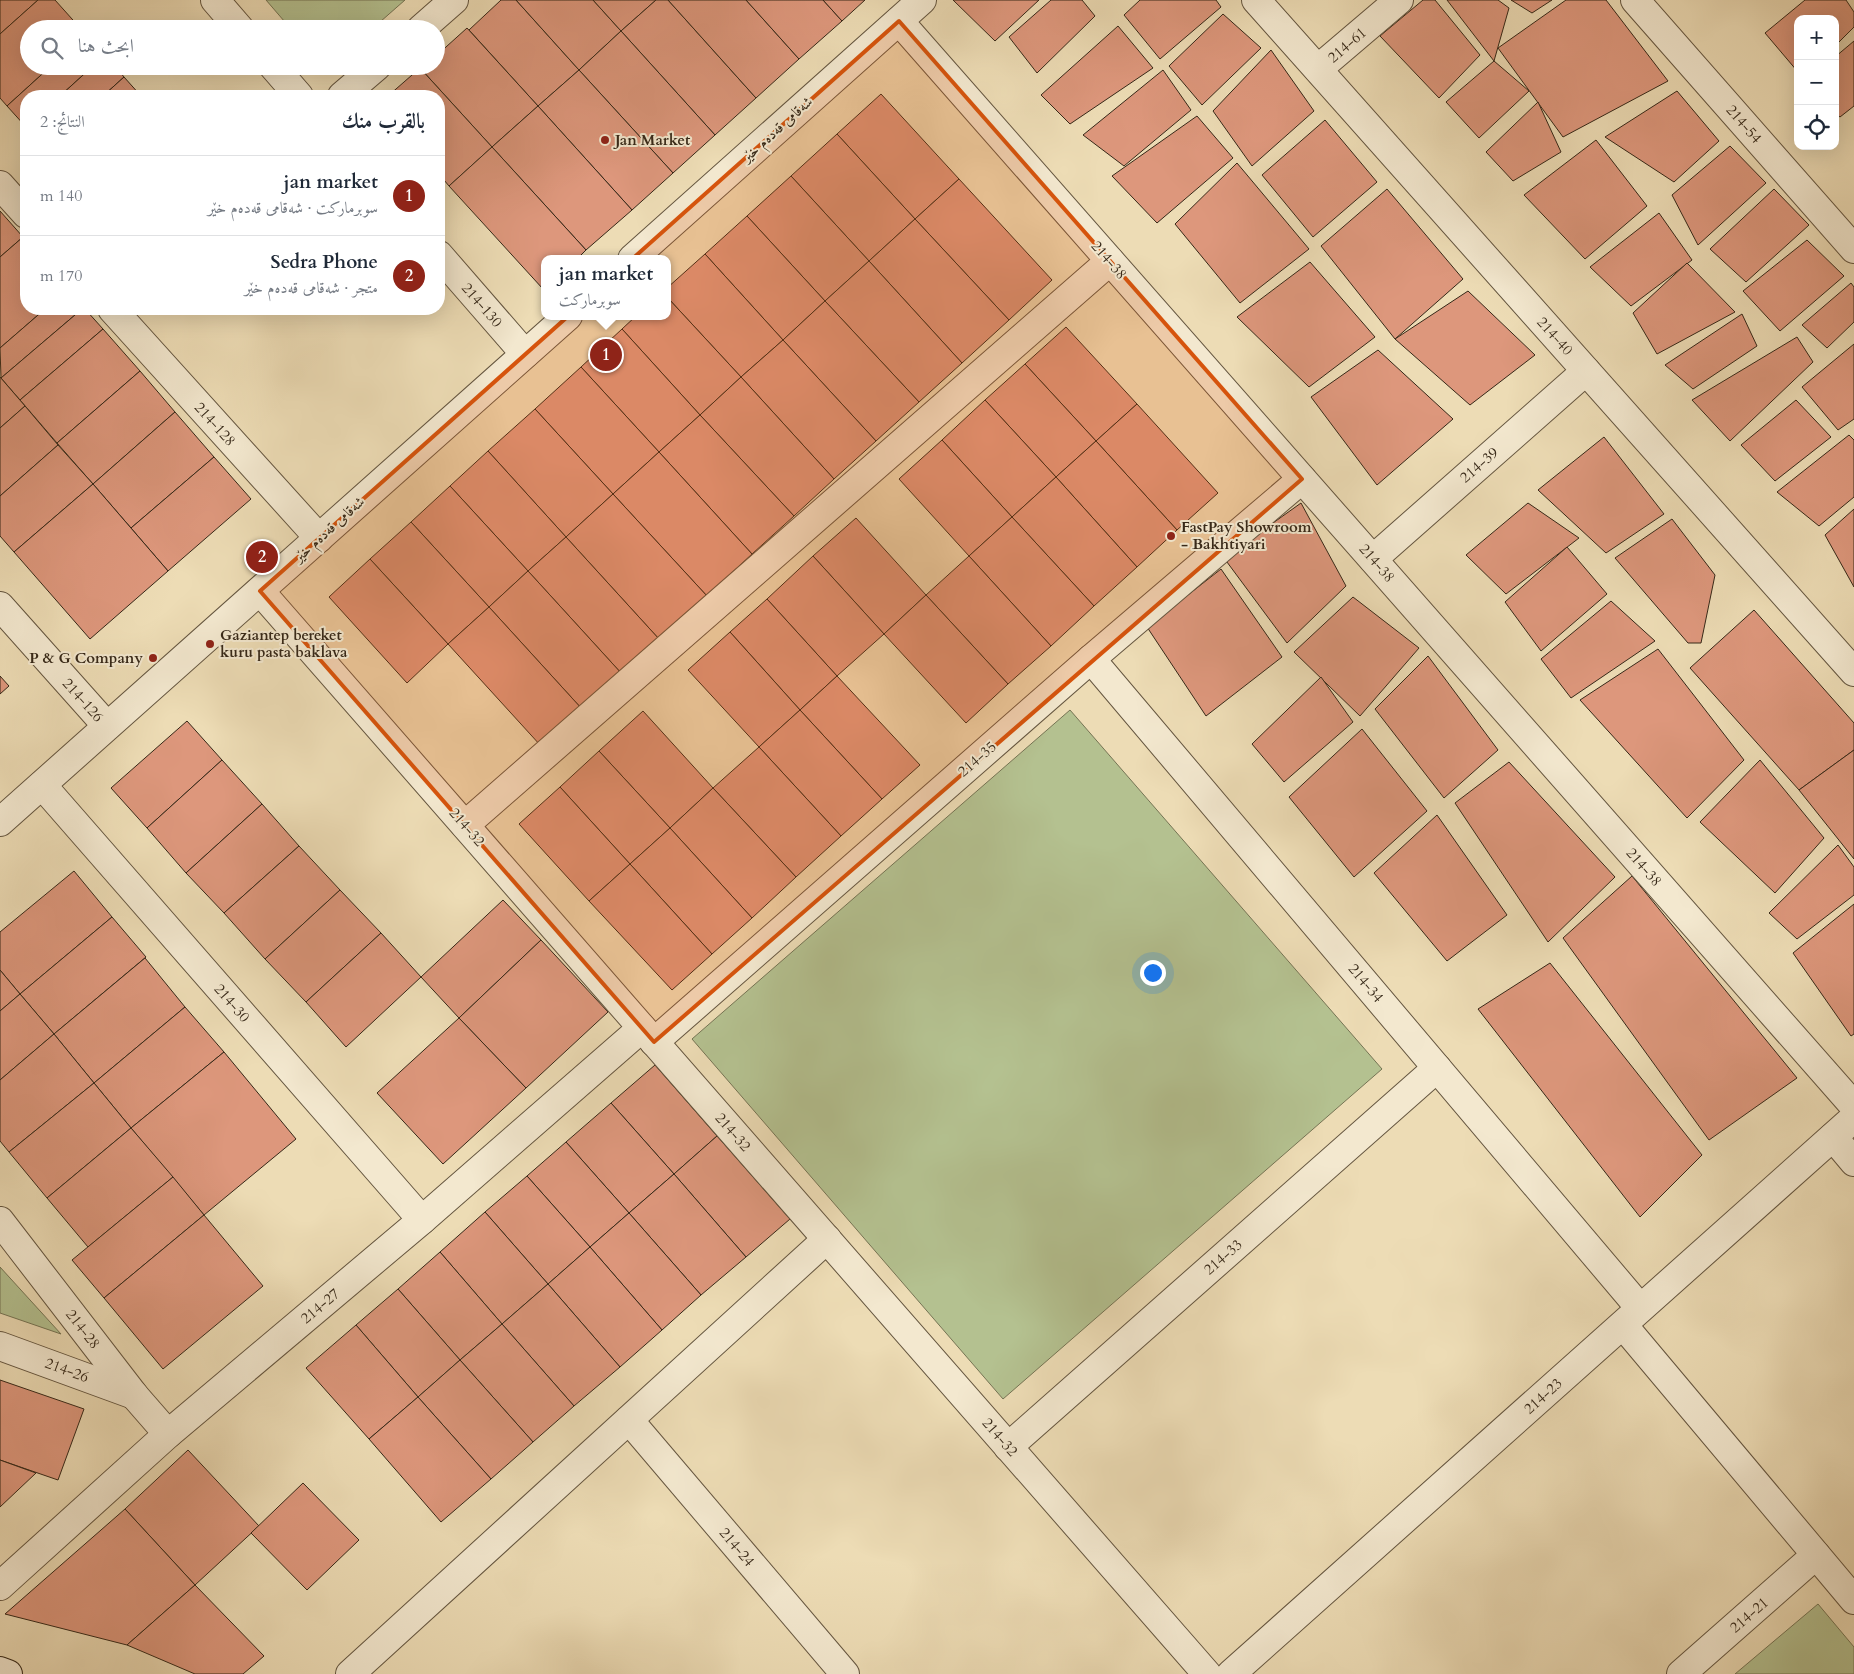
<!DOCTYPE html>
<html lang="ar">
<meta charset="utf-8">
<style>
body{margin:0;font-family:Cardo,Amiri,serif;background:#f2f2f3;color:#1f2937;direction:rtl}
.controls{position:absolute;right:15px;top:15px;display:grid;overflow:hidden;border-radius:10px;box-shadow:0 5px 20px #0002}
.controls button{width:45px;height:45px;display:grid;place-items:center;padding:0;border:0;border-bottom:1px solid #e0e1e3;background:#fff;color:#1f2937;font:25px sans-serif}
.you{position:absolute;left:1152px;top:972px;width:18px;height:18px;margin:-12px;border:4px solid #fff;border-radius:50%;background:#1a73e8;box-shadow:0 0 0 8px #1a73e833}
.badge{display:grid;place-items:center;width:32px;height:32px;border-radius:50%;background:#8f2418;color:#fff;font-size:16px;font-weight:700}
.pin{position:absolute;translate:-50% -50%;border:2px solid #fff;box-shadow:0 1px 5px #0006}
.popup{position:absolute;left:541px;top:255px;width:130px;height:65px;box-sizing:border-box;display:grid;place-content:center;border-radius:10px;background:#fff;filter:drop-shadow(0 1px 4px #0005);font-size:16px;white-space:nowrap;color:#747a83}
.popup b{font-size:19px;color:#1f2937}
.popup::after{content:'';position:absolute;left:50%;top:100%;margin-left:-10px;border:10px solid transparent;border-top-color:#fff}
.list{margin:0;padding:0;list-style:none}
h2{display:flex;justify-content:space-between;align-items:center;height:65px;margin:0;padding:0 20px;font-size:21px}
h2 small{font-size:16px;font-weight:400;color:#747a83}
.list li{display:grid;grid-template-columns:32px 1fr auto;gap:15px;align-items:center;box-sizing:border-box;height:80px;padding:0 20px;border-top:1px solid #e0e1e3}
.list b{display:block;font-size:19px;white-space:nowrap}
.list p{margin:0;font-size:16px;white-space:nowrap;color:#747a83}
.list em{font-size:16px;font-style:normal;color:#747a83}
.icon{flex:none;width:28px;height:28px;fill:none;stroke:currentColor;stroke-width:2;stroke-linecap:round;stroke-linejoin:round}
.map{position:relative;flex:none;width:1854px;height:1674px;overflow:hidden;direction:ltr}
.search{position:absolute;background:#fff;box-shadow:0 5px 20px #0002;left:20px;top:20px;width:425px;height:55px;display:flex;align-items:center;gap:12px;box-sizing:border-box;padding:0 18px;border-radius:28px;color:#747a83;font-size:19px}
.panel{position:absolute;background:#fff;box-shadow:0 5px 20px #0002;left:20px;top:90px;width:425px;height:225px;border-radius:20px;direction:rtl}
.map>svg:first-child{display:block}
</style>
<div class="map">
<svg width="1854" height="1674" viewBox="0 0 1854 1674">
<rect width="100%" height="100%" fill="#eddcb5"/>
<filter id="stains"><feTurbulence type="fractalNoise" baseFrequency=".004" numOctaves="4"/><feColorMatrix values="0 0 0 0 .2 0 0 0 0 .09 0 0 0 0 .02 0 0 0 .5 -.17"/></filter>
<radialGradient id="worn" r=".72"><stop offset=".6" stop-color="#630" stop-opacity="0"/><stop offset="1" stop-color="#630" stop-opacity=".3"/></radialGradient>
<g fill="#b4c190" stroke="#757454">
<polygon points="266,0 405,0 372,29 291,29"/>
<polygon points="1070,710 1382,1069 1003,1399 692,1039"/>
<polygon points="0,1267 61,1334 0,1313"/>
<polygon points="1818,1604 1854,1647 1854,1674 1735,1674"/>
</g>
<g fill="#dd977c" stroke="#362818">
<polygon points="0,0 38,0 0,34"/>
<polygon points="38,0 55,0 81,29 29,29 29,66 51,66 7,106 0,98 0,34"/>
<polygon points="501,0 516,0 579,70 538,106 469,30"/>
<polygon points="516,0 593,0 621,31 579,70"/>
<polygon points="593,0 656,0 621,31"/>
<polygon points="656,0 668,0 756,98 715,135 621,31"/>
<polygon points="668,0 746,0 799,59 756,98"/>
<polygon points="746,0 823,0 842,21 799,59"/>
<polygon points="823,0 865,0 842,21"/>
<polygon points="953,0 1039,0 995,41"/>
<polygon points="1051,0 1082,0 1095,16 1037,73 1009,37"/>
<polygon points="1140,0 1216,0 1221,7 1160,59 1124,15"/>
<polygon points="1423,0 1435,0 1480,55 1439,98 1380,36"/>
<polygon points="1447,0 1498,0 1509,8 1494,61"/>
<polygon points="1511,0 1552,0 1532,13"/>
<polygon points="1566,0 1606,0 1668,81 1563,137 1498,48"/>
<polygon points="1805,0 1846,0 1854,12 1854,27 1835,46 1835,19 1798,19 1798,72 1765,33"/>
<polygon points="1223,14 1261,48 1202,105 1169,66"/>
<polygon points="1118,26 1153,68 1070,124 1041,95"/>
<polygon points="467,28 538,106 492,147 421,69 424,66 436,66 436,56"/>
<polygon points="621,31 715,135 673,173 579,70"/>
<polygon points="1854,41 1854,106 1840,117 1835,113 1835,57"/>
<polygon points="1271,50 1314,111 1252,166 1213,111"/>
<polygon points="1494,61 1529,91 1479,138 1446,102"/>
<polygon points="51,66 93,66 60,96 26,96 26,127 7,106"/>
<polygon points="93,66 115,66 124,77 103,96 60,96"/>
<polygon points="420,68 492,147 449,186 439,174 439,96 388,96"/>
<polygon points="579,70 673,173 632,210 538,106"/>
<polygon points="1163,70 1191,110 1124,166 1083,135"/>
<polygon points="124,77 141,96 103,96"/>
<polygon points="1677,91 1719,141 1674,182 1605,137"/>
<polygon points="881,94 959,179 915,219 837,134"/>
<polygon points="1538,102 1561,152 1513,181 1486,152"/>
<polygon points="538,106 632,210 586,250 492,147"/>
<polygon points="1197,116 1233,158 1157,223 1112,176"/>
<polygon points="1325,120 1377,182 1313,237 1262,175"/>
<polygon points="837,134 915,219 869,261 791,176"/>
<polygon points="1596,140 1647,206 1585,259 1524,195"/>
<polygon points="1730,146 1766,183 1698,245 1672,195"/>
<polygon points="492,147 586,250 577,259 545,259 545,288 543,289 449,186"/>
<polygon points="1237,163 1309,249 1240,303 1175,224"/>
<polygon points="791,176 869,261 825,301 747,216"/>
<polygon points="959,179 1052,280 1009,320 915,219"/>
<polygon points="1387,189 1463,279 1395,339 1321,246"/>
<polygon points="1774,189 1809,225 1746,282 1710,249"/>
<polygon points="0,211 23,237 0,257"/>
<polygon points="1659,213 1692,260 1631,306 1590,267"/>
<polygon points="747,216 825,301 783,340 705,254"/>
<polygon points="915,219 1009,320 962,363 869,261"/>
<polygon points="23,237 26,241 26,309 45,309 0,348 0,257"/>
<polygon points="1807,240 1844,276 1780,331 1743,291"/>
<polygon points="705,254 783,340 741,377 667,297 667,288"/>
<polygon points="869,261 962,363 919,402 825,301"/>
<polygon points="1310,262 1375,337 1309,387 1237,317"/>
<polygon points="1687,263 1735,312 1657,354 1633,313"/>
<polygon points="1851,283 1854,287 1854,322 1827,348 1802,325"/>
<polygon points="1468,291 1535,355 1470,405 1395,339"/>
<polygon points="667,297 741,377 700,415 622,329 636,316 667,316"/>
<polygon points="825,301 919,402 876,441 783,340"/>
<polygon points="45,309 82,309 1,378 0,348"/>
<polygon points="82,309 85,309 103,329 20,400 1,378"/>
<polygon points="1742,314 1757,346 1693,389 1665,365"/>
<polygon points="1066,327 1137,404 1096,441 1025,364"/>
<polygon points="103,329 140,371 57,443 20,400"/>
<polygon points="622,329 700,415 659,452 581,367"/>
<polygon points="1797,337 1813,362 1730,441 1692,400"/>
<polygon points="783,340 876,441 834,479 741,377"/>
<polygon points="1854,344 1854,419 1838,430 1802,387"/>
<polygon points="1378,350 1453,419 1377,485 1311,397"/>
<polygon points="1025,364 1096,441 1056,477 985,400"/>
<polygon points="581,367 659,452 613,494 535,409"/>
<polygon points="140,371 175,412 93,484 57,443"/>
<polygon points="0,377 25,406 0,428"/>
<polygon points="741,377 834,479 794,516 700,415"/>
<polygon points="985,400 1056,477 1012,517 942,440"/>
<polygon points="1796,400 1831,437 1775,481 1741,445"/>
<polygon points="1137,404 1218,493 1177,530 1096,441"/>
<polygon points="25,406 58,445 0,496 0,428"/>
<polygon points="535,409 613,494 566,537 488,451"/>
<polygon points="175,412 214,457 131,528 93,484"/>
<polygon points="700,415 794,516 752,554 659,452"/>
<polygon points="1849,435 1854,440 1854,497 1819,526 1777,492"/>
<polygon points="1604,437 1664,514 1606,553 1538,490"/>
<polygon points="942,440 1012,517 969,556 899,479"/>
<polygon points="1096,441 1177,530 1137,567 1056,477"/>
<polygon points="58,445 93,484 14,552 0,536 0,496"/>
<polygon points="488,451 566,537 528,571 450,486"/>
<polygon points="659,452 752,554 707,596 613,494"/>
<polygon points="214,457 251,499 168,571 131,528"/>
<polygon points="1056,477 1137,567 1094,606 1012,517"/>
<polygon points="93,484 168,571 90,639 14,552"/>
<polygon points="450,486 528,571 489,607 411,522"/>
<polygon points="613,494 707,596 659,639 566,537"/>
<polygon points="1301,503 1346,586 1287,643 1224,558"/>
<polygon points="1528,503 1579,538 1506,594 1466,555"/>
<polygon points="1854,509 1854,587 1825,535"/>
<polygon points="1012,517 1094,606 1051,646 969,556"/>
<polygon points="856,518 926,595 884,634 813,556"/>
<polygon points="1672,519 1715,575 1701,643 1688,643 1615,558"/>
<polygon points="411,522 489,607 448,644 370,559"/>
<polygon points="566,537 659,639 622,674 528,571"/>
<polygon points="1567,547 1607,594 1541,651 1505,602"/>
<polygon points="813,556 884,634 837,676 767,599"/>
<polygon points="969,556 1051,646 1008,684 926,595"/>
<polygon points="370,559 448,644 407,683 329,597"/>
<polygon points="1221,569 1282,657 1206,716 1147,627"/>
<polygon points="528,571 622,674 582,709 489,607"/>
<polygon points="926,595 1008,684 966,723 884,634"/>
<polygon points="1353,597 1419,648 1360,716 1294,652"/>
<polygon points="767,599 837,676 800,710 730,632"/>
<polygon points="1611,601 1655,641 1571,698 1541,659"/>
<polygon points="489,607 582,709 541,746 448,644"/>
<polygon points="1754,610 1854,723 1854,750 1799,790 1690,668"/>
<polygon points="730,632 800,710 759,747 688,670"/>
<polygon points="1658,649 1744,760 1687,818 1580,700"/>
<polygon points="1428,656 1498,750 1444,798 1375,709"/>
<polygon points="0,676 9,686 0,694"/>
<polygon points="837,676 920,765 882,799 800,710"/>
<polygon points="1321,677 1353,722 1284,782 1252,744"/>
<polygon points="800,710 882,799 841,836 759,747"/>
<polygon points="643,711 713,788 670,828 599,751"/>
<polygon points="187,721 222,760 147,828 111,788"/>
<polygon points="1362,729 1427,811 1354,877 1289,797"/>
<polygon points="759,747 841,836 796,877 713,788"/>
<polygon points="1854,750 1854,859 1799,790"/>
<polygon points="599,751 670,828 630,864 560,787"/>
<polygon points="222,760 262,804 186,873 147,828"/>
<polygon points="1760,760 1824,838 1775,893 1700,822"/>
<polygon points="1509,762 1615,877 1548,942 1455,803"/>
<polygon points="560,787 630,864 589,901 519,824"/>
<polygon points="713,788 796,877 752,918 670,828"/>
<polygon points="262,804 299,846 224,913 186,873"/>
<polygon points="1437,815 1507,915 1447,961 1374,873"/>
<polygon points="670,828 752,918 712,954 630,864"/>
<polygon points="1838,845 1854,867 1854,895 1797,939 1769,913"/>
<polygon points="299,846 340,890 265,959 224,913"/>
<polygon points="630,864 712,954 672,990 589,901"/>
<polygon points="74,871 112,917 20,994 0,970 0,932"/>
<polygon points="1632,876 1797,1078 1709,1140 1563,938"/>
<polygon points="340,890 381,933 306,1002 265,959"/>
<polygon points="503,900 541,940 459,1018 421,977"/>
<polygon points="1854,904 1854,1034 1851,1036 1793,953"/>
<polygon points="112,917 146,957 54,1034 20,994"/>
<polygon points="381,933 421,977 346,1047 306,1002"/>
<polygon points="541,940 608,1012 526,1088 459,1018"/>
<polygon points="145,958 185,1007 94,1083 54,1034"/>
<polygon points="1550,963 1702,1155 1640,1217 1478,1009"/>
<polygon points="0,970 20,994 0,1011"/>
<polygon points="20,994 54,1034 0,1080 0,1011"/>
<polygon points="185,1007 224,1052 131,1128 94,1083"/>
<polygon points="459,1018 526,1088 443,1164 377,1093"/>
<polygon points="54,1034 94,1083 9,1152 0,1141 0,1080"/>
<polygon points="224,1052 296,1139 204,1215 131,1128"/>
<polygon points="655,1065 717,1136 674,1174 611,1103"/>
<polygon points="94,1083 131,1128 47,1198 9,1152"/>
<polygon points="611,1103 674,1174 629,1213 566,1142"/>
<polygon points="131,1128 173,1177 88,1247 47,1198"/>
<polygon points="717,1136 790,1219 746,1257 674,1174"/>
<polygon points="566,1142 629,1213 590,1247 527,1176"/>
<polygon points="674,1174 746,1257 701,1295 629,1213"/>
<polygon points="527,1176 590,1247 548,1284 485,1212"/>
<polygon points="173,1177 204,1215 104,1298 72,1260"/>
<polygon points="485,1212 548,1284 502,1324 440,1252"/>
<polygon points="629,1213 701,1295 662,1330 590,1247"/>
<polygon points="204,1215 263,1286 163,1369 104,1298"/>
<polygon points="590,1247 662,1330 620,1367 548,1284"/>
<polygon points="440,1252 502,1324 460,1360 398,1289"/>
<polygon points="548,1284 620,1367 574,1406 502,1324"/>
<polygon points="398,1289 460,1360 418,1397 356,1325"/>
<polygon points="502,1324 574,1406 533,1442 460,1360"/>
<polygon points="356,1325 418,1397 369,1439 306,1368"/>
<polygon points="460,1360 533,1442 491,1479 418,1397"/>
<polygon points="0,1380 84,1409 58,1480 0,1460"/>
<polygon points="418,1397 491,1479 441,1522 369,1439"/>
<polygon points="188,1450 259,1526 195,1585 125,1509"/>
<polygon points="0,1460 36,1473 0,1507"/>
<polygon points="303,1483 359,1540 307,1590 251,1533"/>
<polygon points="125,1509 195,1585 127,1645 5,1614"/>
<polygon points="195,1585 264,1656 243,1674 195,1674 127,1645"/>
</g>
<g fill="none" stroke-linecap="round" stroke-linejoin="round">
<g stroke="#64553f" stroke-width="30">
<g id="minor">
<polyline points="215,0 240,29"/>
<polyline points="1256,0 1854,672"/>
<polyline points="1635,0 1854,249"/>
<polyline points="899,21 1854,1106"/>
<polyline points="421,29 454,0"/>
<polyline points="273,66 299,96"/>
<polyline points="1318,69 1399,0"/>
<polyline points="342,96 377,66"/>
<polyline points="0,185 26,214"/>
<polyline points="439,255 525,354"/>
<polyline points="112,309 319,538"/>
<polyline points="1373,559 1586,371"/>
<polyline points="260,591 1207,1674"/>
<polyline points="0,606 107,726"/>
<polyline points="1091,659 1640,1308"/>
<polyline points="42,785 422,1220"/>
<polyline points="465,825 1110,261"/>
<polyline points="654,1042 1091,659 1302,479"/>
<polyline points="1833,1137 1854,1162"/>
<polyline points="0,1221 134,1395 168,1434"/>
<polyline points="1623,1325 1854,1600"/>
<polyline points="0,1346 134,1395"/>
<polyline points="629,1420 845,1674"/>
<polyline points="1008,1447 1437,1068"/>
<polyline points="0,1586 168,1434 422,1220 642,1028"/>
<polyline points="350,1674 827,1239"/>
<polyline points="1231,1674 1854,1118"/>
<polyline points="1681,1674 1816,1555"/>
</g>
</g>
<g stroke="#64553f" stroke-width="30">
<g id="tertiary">
<polyline points="632,259 922,0"/>
<polyline points="0,822 568,316"/>
</g>
</g>
<g stroke="#362818" stroke-width="30">
<polyline id="secondary" points="0,1671 8,1674"/>
</g>
<use href="#minor" stroke="#f3e8cf" stroke-width="28"/>
<use href="#tertiary" stroke="#f3e8cf" stroke-width="28"/>
<use href="#secondary" stroke="#f3e8cf" stroke-width="28"/>
</g>
<path fill="#d6540d" fill-opacity="0.2" stroke="#d6540d" stroke-width="4" stroke-linejoin="round" d="M899,21L1302,479L654,1042L260,591Z"/>
<g fill="#8f2418" stroke="#f3e8cf" stroke-width="2">
<circle cx="605" cy="140" r="5"/>
<circle cx="1171" cy="536" r="5"/>
<circle cx="210" cy="644" r="5"/>
<circle cx="153" cy="658" r="5"/>
</g>
<g text-anchor="middle" stroke-width="4" stroke-linejoin="round" paint-order="stroke">
<g font-size="15" fill="#362818" stroke="#f3e8cf">
<text transform="translate(1347 45) rotate(-41)" y="5">214-61</text>
<text transform="translate(1744 124) rotate(49)" y="5">214-54</text>
<text transform="translate(777 129) rotate(-42)" y="5">شەقامی قەدەم خێر</text>
<text transform="translate(1109 260) rotate(49)" y="5">214-38</text>
<text transform="translate(482 305) rotate(49)" y="5">214-130</text>
<text transform="translate(1555 336) rotate(48)" y="5">214-40</text>
<text transform="translate(215 424) rotate(48)" y="5">214-128</text>
<text transform="translate(1479 465) rotate(-41)" y="5">214-39</text>
<text transform="translate(329 529) rotate(-42)" y="5">شەقامی قەدەم خێر</text>
<text transform="translate(1377 563) rotate(49)" y="5">214-38</text>
<text transform="translate(83 700) rotate(48)" y="5">214-126</text>
<text transform="translate(977 759) rotate(-41)" y="5">214-35</text>
<text transform="translate(467 827) rotate(49)" y="5">214-32</text>
<text transform="translate(1644 867) rotate(49)" y="5">214-38</text>
<text transform="translate(1366 983) rotate(50)" y="5">214-34</text>
<text transform="translate(232 1003) rotate(49)" y="5">214-30</text>
<text transform="translate(733 1132) rotate(49)" y="5">214-32</text>
<text transform="translate(1223 1257) rotate(-41)" y="5">214-33</text>
<text transform="translate(320 1306) rotate(-40)" y="5">214-27</text>
<text transform="translate(83 1329) rotate(52)" y="5">214-28</text>
<text transform="translate(67 1370) rotate(20)" y="5">214-26</text>
<text transform="translate(1543 1396) rotate(-42)" y="5">214-23</text>
<text transform="translate(1000 1437) rotate(49)" y="5">214-32</text>
<text transform="translate(737 1547) rotate(50)" y="5">214-24</text>
<text transform="translate(1749 1615) rotate(-41)" y="5">214-21</text>
</g>
<g font-size="15" font-weight="bold" fill="#362818" stroke="#f3e8cf" text-anchor="start">
<text x="615" y="145">Jan Market</text>
<text x="1181" y="532">FastPay Showroom<tspan x="1181" dy="17">- Bakhtiyari</tspan></text>
<text x="220" y="640">Gaziantep bereket<tspan x="220" dy="17">kuru pasta baklava</tspan></text>
<text x="143" y="663" text-anchor="end">P &amp; G Company</text>
</g>
</g>
<rect width="100%" height="100%" filter="url(#stains)"/>
<rect width="100%" height="100%" fill="url(#worn)"/>
</svg>
<div class="controls">
<button>+</button>
<button>−</button>
<button><svg class="icon" aria-label="locate" viewBox="0 0 24 24"><circle cx="12" cy="12" r="6"/><path d="M12 2v4M12 18v4M2 12h4M18 12h4"/></svg></button>
</div>
<div class="you"></div>
<div class="pin badge" style="left:606px;top:355px">1</div>
<div class="popup"><b>jan market</b>سوبرماركت</div>
<div class="pin badge" style="left:262px;top:557px">2</div>
<div class="search"><svg class="icon" aria-label="search" viewBox="0 0 24 24"><circle cx="10" cy="10" r="6"/><path d="M15 15l6 6"/></svg>ابحث هنا</div>
<section class="panel">
<h2>بالقرب منك<small>النتائج: 2</small></h2>
<ul class="list">
<li><span class="badge">1</span><div><b>jan market</b><p>سوبرماركت · شەقامی قەدەم خێر</p></div><em>140 m</em></li>
<li><span class="badge">2</span><div><b>Sedra Phone</b><p>متجر · شەقامی قەدەم خێر</p></div><em>170 m</em></li>
</ul>
</section>
</div>
